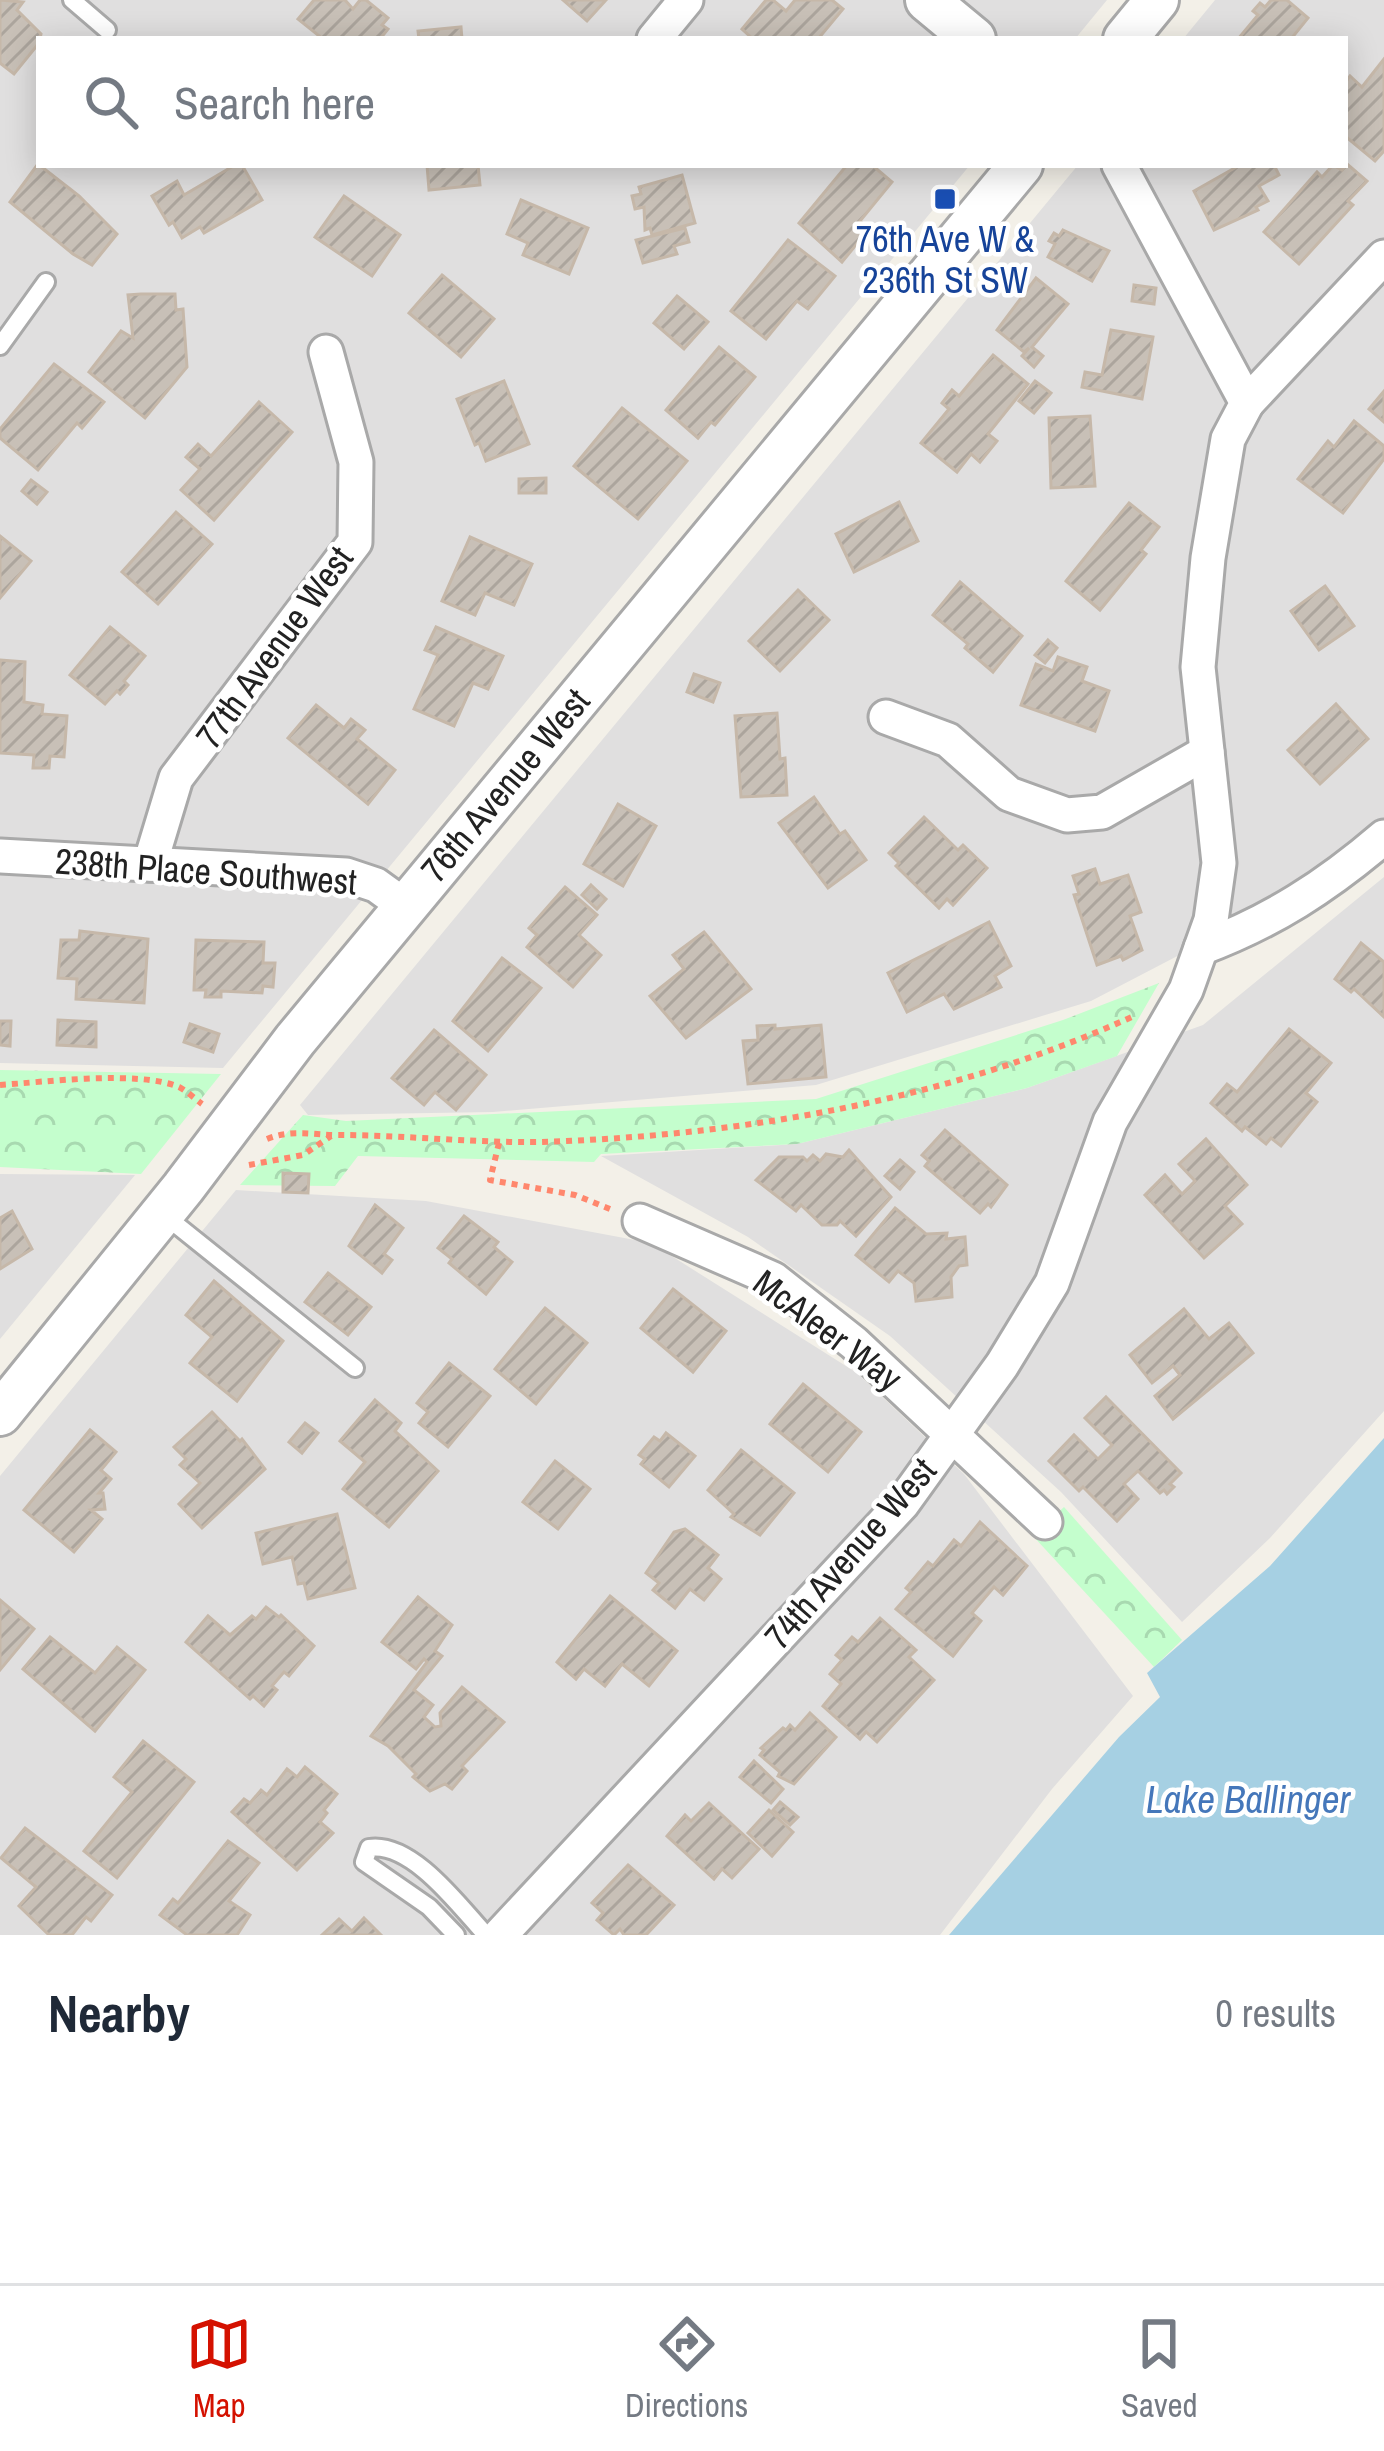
<!DOCTYPE html>
<style>
body{margin:0;font-family:"Archivo Narrow",sans-serif;background:#f6f6f7;color:#1f2937}
.list{margin:0;padding:0;list-style:none}
h2{display:flex;justify-content:space-between;align-items:center;height:156px;margin:0;padding:0 48px;font-size:51px}
h2 small{font-size:39px;font-weight:400;color:#747a83}
.icon{flex:none;width:66px;height:66px;fill:none;stroke:currentColor;stroke-width:2;stroke-linecap:round;stroke-linejoin:round}
.map{position:relative;flex:none;width:1384px;height:1935px;overflow:hidden}
.search{position:absolute;background:#fff;box-shadow:0 6px 30px #0003;left:36px;right:36px;top:36px;height:132px;display:flex;align-items:center;gap:30px;box-sizing:border-box;padding:0 42px;border-radius:0px;color:#747a83;font-size:45px}
.sheet{height:348px;background:#fff}
nav{display:flex;justify-content:space-around;align-items:center;box-sizing:border-box;height:168px;border-top:3px solid #e0e1e3;background:#fff;font-size:33px;color:#747a83}
nav a{display:grid;justify-items:center;gap:6px}
nav .on{color:#d41100}
.map>svg:first-child{display:block}
</style>
<div class="map">
<svg width="1384" height="1935" viewBox="0 0 1384 1935">
<defs>
<pattern id="park-crowns" width="20" height="18" patternUnits="userSpaceOnUse" patternTransform="scale(3)"><rect width="20" height="18" fill="#c4fecd"/><path d="M2 6a3 3 0 1 1 6 0M12 15a3 3 0 1 1 6 0" fill="none" stroke="#a8d9b0"/></pattern>
<pattern id="building-hatch" width="6" height="6" patternUnits="userSpaceOnUse" patternTransform="scale(3)"><rect width="6" height="6" fill="#c8c0b7"/><path d="M-1 1l2-2M0 6l6-6M5 7l2-2" fill="none" stroke="#aca59d"/></pattern>
</defs>
<rect width="100%" height="100%" fill="#f3f0e8"/>
<g fill="#e0dfdf">
<polygon points="0,0 1107,0 1075,39 39,39 39,165 970,165 223,1068 0,1063"/>
<polygon points="1215,0 1384,0 1384,821 1287,899 1091,1001 816,1085 493,1112 308,1115 300,1105 1078,165 1345,165 1345,39 1183,39"/>
<polygon points="1384,877 1384,1411 1270,1538 1182,1622 1061,1492 890,1336 748,1237 601,1156 797,1144 1027,1088 1203,1025"/>
<polygon points="0,1174 135,1175 0,1339"/>
<polygon points="236,1190 426,1201 651,1243 857,1373 964,1474 1133,1696 1052,1789 940,1935 0,1935 0,1476"/>
</g>
<g fill="url(#park-crowns)">
<polygon points="1159,983 1117,1056 1027,1088 797,1144 601,1154 594,1162 358,1156 335,1186 240,1185 303,1115 346,1121 816,1099 1063,1020"/>
<polygon points="0,1070 221,1074 141,1174 0,1167"/>
<polygon points="1064,1507 1182,1640 1154,1667 1033,1536"/>
</g>
<polygon fill="#a6d0e3" points="1384,1438 1384,1935 949,1935 1119,1737 1160,1697 1147,1673 1270,1566"/>
<g fill="url(#building-hatch)" stroke="#c6b8a9" stroke-width="3">
<polygon points="0,0 23,2 17,10 41,34 39,43 14,74 0,63"/>
<polygon points="314,0 345,0 353,9 360,0 366,0 388,18 382,25 388,29 380,39 323,39 298,19"/>
<polygon points="563,0 606,0 587,21"/>
<polygon points="766,0 773,0 786,11 795,0 832,0 843,9 818,39 753,39 742,29"/>
<polygon points="1271,0 1287,0 1308,18 1291,39 1238,39 1258,15 1253,11 1260,3 1265,7"/>
<polygon points="461,27 462,39 419,39 418,31"/>
<polygon points="1384,59 1384,151 1375,161 1345,136 1345,83 1350,76 1362,87"/>
<polygon points="38,164 79,196 117,234 92,265 73,254 10,202"/>
<polygon points="1347,164 1367,181 1348,201 1353,205 1299,264 1264,232 1317,172 1322,177 1333,165 1342,170"/>
<polygon points="235,165 242,165 262,200 204,233 200,227 182,238 173,222 169,225 152,196 177,181 184,195"/>
<polygon points="427,165 478,165 480,185 429,190"/>
<polygon points="847,165 872,165 892,182 860,221 869,229 842,262 799,223"/>
<polygon points="1240,165 1274,165 1279,175 1259,186 1268,201 1256,207 1258,210 1214,230 1194,191"/>
<polygon points="682,175 695,223 652,235 650,228 645,230 644,207 635,209 632,196 641,194 639,187"/>
<polygon points="344,196 400,235 372,276 315,237"/>
<polygon points="521,200 588,228 569,274 523,255 528,243 507,234"/>
<polygon points="685,228 689,242 674,246 677,254 643,263 636,240"/>
<polygon points="1063,230 1109,251 1092,281 1048,257 1055,244 1049,241 1054,233 1059,236"/>
<polygon points="788,240 835,276 808,309 797,301 766,339 731,311"/>
<polygon points="442,275 494,319 461,357 409,313"/>
<polygon points="1036,278 1068,304 1032,347 1043,356 1034,367 1022,356 1029,348 1024,352 997,330"/>
<polygon points="1134,285 1156,288 1154,304 1132,301"/>
<polygon points="141,294 175,294 176,310 183,309 187,367 145,418 89,372 121,331 133,338 128,295"/>
<polygon points="677,296 708,322 684,349 654,323"/>
<polygon points="1111,330 1153,337 1142,399 1082,387 1085,372 1102,375"/>
<polygon points="719,347 755,377 715,425 711,422 698,438 666,410"/>
<polygon points="993,355 1028,384 988,434 997,441 980,462 971,454 957,472 921,443 949,409 942,403 952,390 959,396"/>
<polygon points="54,364 104,402 82,428 77,423 38,470 0,438 0,429"/>
<polygon points="504,381 529,444 486,461 479,443 475,445 457,399"/>
<polygon points="1035,381 1051,393 1034,413 1019,401"/>
<polygon points="1384,391 1384,422 1369,409"/>
<polygon points="259,402 292,432 214,520 181,490 200,469 186,457 198,444 211,456"/>
<polygon points="622,408 687,461 638,519 574,466"/>
<polygon points="1090,416 1095,486 1051,488 1049,418"/>
<polygon points="1354,421 1384,446 1384,459 1343,513 1298,479 1328,441 1334,447"/>
<polygon points="546,478 546,493 519,493 519,479"/>
<polygon points="31,480 47,492 37,504 22,491"/>
<polygon points="899,502 918,541 854,572 836,534"/>
<polygon points="1129,503 1159,527 1141,550 1146,554 1100,610 1066,581"/>
<polygon points="176,512 212,544 158,604 122,572"/>
<polygon points="0,536 31,561 0,598"/>
<polygon points="470,537 532,564 514,605 485,593 475,615 442,601"/>
<polygon points="960,582 1022,636 993,672 965,648 968,644 933,615"/>
<polygon points="1325,586 1354,626 1319,650 1291,611"/>
<polygon points="798,590 829,620 780,671 749,641"/>
<polygon points="110,627 145,656 124,681 128,685 120,694 117,691 105,704 70,675"/>
<polygon points="436,627 503,656 488,689 473,683 454,726 414,709 438,655 425,650"/>
<polygon points="1048,640 1057,648 1045,663 1035,655"/>
<polygon points="1058,657 1087,667 1082,681 1109,691 1095,731 1021,705 1036,664 1053,671"/>
<polygon points="0,660 25,662 24,702 43,705 42,714 67,716 64,757 50,756 49,768 33,768 34,755 0,753"/>
<polygon points="694,674 720,683 713,702 687,692"/>
<polygon points="1336,704 1368,739 1320,784 1288,750"/>
<polygon points="316,705 344,728 351,719 365,730 357,739 395,770 368,804 288,738"/>
<polygon points="777,713 780,759 785,758 787,795 741,797 735,716"/>
<polygon points="814,797 840,834 845,831 866,860 828,888 779,823"/>
<polygon points="618,804 656,826 623,886 584,864"/>
<polygon points="924,817 958,850 963,845 987,868 953,905 947,899 939,908 896,866 899,863 889,853"/>
<polygon points="1095,869 1100,884 1128,875 1141,912 1130,916 1142,950 1123,960 1121,956 1097,965 1074,895 1079,894 1073,876"/>
<polygon points="591,885 606,899 597,909 582,895"/>
<polygon points="565,887 597,915 579,935 601,955 573,987 527,947 537,935 529,928"/>
<polygon points="989,922 1011,966 995,976 1001,987 954,1009 944,994 907,1012 888,973"/>
<polygon points="80,931 148,939 144,1003 76,999 77,979 58,978 61,940 79,940"/>
<polygon points="704,932 751,989 686,1038 650,996 684,969 673,955"/>
<polygon points="196,940 264,942 263,963 275,963 273,987 263,986 262,993 221,991 221,997 205,997 206,990 194,990"/>
<polygon points="1361,943 1384,962 1384,1017 1354,989 1351,992 1335,979"/>
<polygon points="502,958 541,988 488,1051 453,1021"/>
<polygon points="58,1020 96,1022 96,1047 57,1045"/>
<polygon points="0,1021 11,1021 10,1046 0,1045"/>
<polygon points="190,1024 219,1034 213,1052 184,1042"/>
<polygon points="775,1025 775,1029 821,1025 826,1077 748,1084 743,1041 758,1040 757,1026"/>
<polygon points="1289,1029 1331,1063 1306,1093 1317,1102 1281,1146 1271,1138 1266,1144 1245,1127 1242,1131 1211,1103 1227,1084 1237,1092"/>
<polygon points="434,1030 486,1075 456,1110 435,1092 424,1105 392,1078"/>
<polygon points="945,1130 1007,1185 991,1207 988,1204 980,1213 925,1166 929,1161 922,1155"/>
<polygon points="1206,1139 1247,1185 1225,1206 1242,1224 1204,1258 1145,1195 1165,1175 1182,1194 1195,1181 1179,1164"/>
<polygon points="849,1150 891,1197 856,1236 840,1221 837,1225 822,1225 801,1205 796,1211 756,1180 779,1157 803,1157 807,1161 813,1155 820,1161 826,1154 843,1157"/>
<polygon points="900,1160 914,1172 900,1189 885,1176"/>
<polygon points="283,1173 309,1174 308,1193 283,1192"/>
<polygon points="375,1205 403,1228 384,1254 392,1260 382,1273 349,1246"/>
<polygon points="895,1208 926,1234 947,1233 946,1239 965,1237 967,1265 959,1266 951,1277 952,1297 916,1301 914,1283 898,1271 889,1282 856,1255"/>
<polygon points="12,1211 32,1249 0,1269 0,1218"/>
<polygon points="464,1216 498,1242 494,1247 512,1262 486,1294 449,1263 452,1259 438,1248"/>
<polygon points="328,1273 371,1307 348,1335 305,1302"/>
<polygon points="214,1281 283,1341 237,1401 190,1363 212,1337 186,1315"/>
<polygon points="673,1289 726,1331 693,1372 641,1328"/>
<polygon points="545,1308 587,1343 536,1404 495,1369"/>
<polygon points="1184,1309 1209,1339 1229,1323 1253,1353 1173,1419 1155,1396 1180,1375 1173,1366 1152,1383 1130,1355"/>
<polygon points="449,1363 490,1396 448,1447 419,1423 428,1412 417,1403"/>
<polygon points="803,1384 861,1432 828,1472 770,1424"/>
<polygon points="1106,1397 1181,1473 1170,1484 1174,1487 1167,1494 1164,1490 1160,1493 1138,1471 1124,1484 1138,1499 1117,1521 1083,1487 1079,1491 1049,1461 1074,1435 1098,1459 1112,1445 1085,1418"/>
<polygon points="375,1400 401,1423 395,1431 438,1471 389,1527 343,1489 365,1462 340,1441"/>
<polygon points="212,1412 240,1441 242,1439 265,1469 202,1528 179,1504 200,1483 180,1465 186,1459 174,1447"/>
<polygon points="305,1423 318,1433 302,1453 289,1442"/>
<polygon points="90,1430 116,1452 101,1470 111,1479 99,1493 103,1493 105,1509 91,1510 102,1519 74,1552 24,1510"/>
<polygon points="666,1433 695,1456 669,1487 641,1464 645,1459 639,1455 654,1437 660,1441"/>
<polygon points="741,1450 794,1493 760,1535 731,1517 734,1514 708,1490"/>
<polygon points="555,1461 590,1489 558,1529 523,1502"/>
<polygon points="337,1514 355,1588 308,1599 304,1583 298,1584 292,1557 263,1564 256,1533"/>
<polygon points="980,1522 1027,1566 1003,1595 994,1587 972,1613 981,1621 953,1656 896,1609 911,1592 906,1588 928,1562 933,1566 954,1540 961,1546"/>
<polygon points="685,1529 718,1555 708,1568 721,1579 704,1600 690,1589 675,1608 653,1590 659,1583 646,1573 674,1532"/>
<polygon points="610,1596 677,1651 649,1686 622,1664 605,1686 584,1669 576,1679 557,1662"/>
<polygon points="418,1597 452,1625 435,1651 442,1656 414,1690 433,1705 424,1717 435,1727 441,1726 440,1713 462,1687 504,1722 462,1766 467,1771 452,1789 445,1784 430,1791 413,1777 416,1774 388,1746 371,1736 427,1662 424,1659 416,1669 382,1642"/>
<polygon points="0,1600 34,1629 0,1670"/>
<polygon points="266,1607 279,1617 281,1615 314,1646 289,1676 284,1672 272,1686 277,1690 264,1706 253,1696 250,1699 186,1642 208,1616 230,1635 252,1616 256,1619"/>
<polygon points="880,1618 916,1650 909,1657 934,1680 877,1742 866,1732 860,1739 823,1706 841,1684 830,1674 842,1660 836,1655 852,1637 858,1642"/>
<polygon points="50,1637 95,1673 117,1647 145,1670 95,1731 23,1669"/>
<polygon points="810,1713 836,1737 794,1784 778,1776 780,1772 760,1755 764,1750 761,1748 783,1728 786,1730 790,1725 795,1730"/>
<polygon points="143,1741 194,1782 117,1878 84,1851 132,1792 114,1777"/>
<polygon points="754,1761 783,1789 771,1803 740,1777"/>
<polygon points="305,1767 337,1794 324,1810 327,1813 320,1822 333,1833 297,1870 232,1812 244,1799 250,1803 261,1790 267,1795 287,1769 297,1777"/>
<polygon points="780,1802 798,1817 790,1825 773,1810"/>
<polygon points="709,1803 759,1849 732,1878 722,1869 714,1879 667,1836 685,1815 691,1821"/>
<polygon points="769,1810 793,1832 772,1856 748,1833"/>
<polygon points="25,1828 112,1895 91,1921 86,1917 72,1935 49,1935 19,1906 36,1887 1,1858"/>
<polygon points="228,1841 259,1863 229,1901 250,1915 237,1935 187,1935 160,1915 173,1899 178,1903"/>
<polygon points="628,1865 674,1905 646,1935 624,1935 620,1929 614,1935 597,1920 603,1913 592,1903"/>
<polygon points="364,1918 381,1935 322,1935 339,1919 352,1931"/>
</g>
<g fill="none" stroke-linecap="round" stroke-linejoin="round">
<g stroke="#a9a9a9" stroke-width="22">
<g id="service">
<polyline points="72,0 107,30"/>
<polyline points="0,346 46,282"/>
<polyline points="163,1214 355,1368"/>
<path d="M456,1935L429,1907L364,1862L369,1848C412,1841 460,1907 486,1935"/>
</g>
</g>
<g stroke="#a9a9a9" stroke-width="39">
<g id="minor">
<polyline points="654,39 686,0"/>
<polyline points="1247,403 1384,257"/>
<polyline points="886,717 948,740 1009,794 1067,815 1102,812 1207,752"/>
<polyline points="0,856 346,875 376,885 405,906"/>
<polyline points="150,864 176,778 355,542 356,462 326,352"/>
<path d="M1201,948C1271,922 1327,886 1384,837"/>
<polyline points="640,1221 773,1279 854,1343 1045,1522"/>
<polyline points="500,1935 902,1504 1002,1365 1052,1283 1110,1122 1186,990 1211,920 1219,863 1198,667 1208,558 1228,439 1247,403 1119,165"/>
</g>
</g>
<g stroke="#a9a9a9" stroke-width="48">
<g id="tertiary">
<polyline points="927,0 974,39"/>
<polyline points="1125,39 1157,0"/>
<polyline points="0,1414 183,1188 295,1040 1021,165"/>
</g>
</g>
<g stroke="#ff876d" stroke-width="6" stroke-dasharray="6 6" stroke-linecap="butt">
<path d="M0,1085C45,1082 139,1070 179,1087C187,1091 195,1099 202,1104"/>
<path d="M267,1139C292,1129 312,1135 338,1135C405,1135 472,1143 539,1142C742,1136 948,1100 1134,1016"/>
<polyline points="499,1143 490,1180 575,1195 615,1211"/>
<polyline points="249,1165 303,1155 331,1136"/>
</g>
<use href="#service" stroke="#fff" stroke-width="16"/>
<use href="#minor" stroke="#fff" stroke-width="33"/>
<use href="#tertiary" stroke="#fff" stroke-width="42"/>
</g>
<rect fill="#1a4fb4" stroke="#fff" stroke-width="4.5" x="933" y="187" width="24" height="24" rx="6"/>
<g text-anchor="middle" stroke-width="9" stroke-linejoin="round" paint-order="stroke">
<g font-size="36" fill="#164399" stroke="#fff">
<text x="945" y="252">76th Ave W &amp;<tspan x="945" dy="41">236th St SW</tspan></text>
</g>
<g font-size="36" fill="#222" stroke="#fff">
<text transform="translate(274 647) rotate(-54)" y="13">77th Avenue West</text>
<text transform="translate(505 785) rotate(-50)" y="13">76th Avenue West</text>
<text transform="translate(206 871) rotate(4)" y="13">238th Place Southwest</text>
<text transform="translate(828 1330) rotate(37)" y="13">McAleer Way</text>
<text transform="translate(850 1553) rotate(-49)" y="13">74th Avenue West</text>
</g>
<g font-size="39" font-style="italic" fill="#4577ba" stroke="#fff">
<text x="1248" y="1813">Lake Ballinger</text>
</g>
</g>
</svg>
<div class="search"><svg class="icon" aria-label="search" viewBox="0 0 24 24"><circle cx="10" cy="10" r="6"/><path d="M15 15l6 6"/></svg>Search here</div>
</div>
<section class="sheet">
<h2>Nearby<small>0 results</small></h2>
<ul class="list">
</ul>
</section>
<nav>
<a class="on"><svg class="icon" aria-label="map" viewBox="0 0 24 24"><path d="M3 6l6-2 6 2 6-2v14l-6 2-6-2-6 2zM9 4v14M15 6v14"/></svg>Map</a>
<a><svg class="icon" aria-label="directions" viewBox="0 0 24 24"><path d="M12 3l9 9-9 9-9-9zM9 14v-3h6M13 9l2 2-2 2"/></svg>Directions</a>
<a><svg class="icon" aria-label="saved" viewBox="0 0 24 24"><path d="M7 4h10v16l-5-4-5 4z"/></svg>Saved</a>
</nav>
